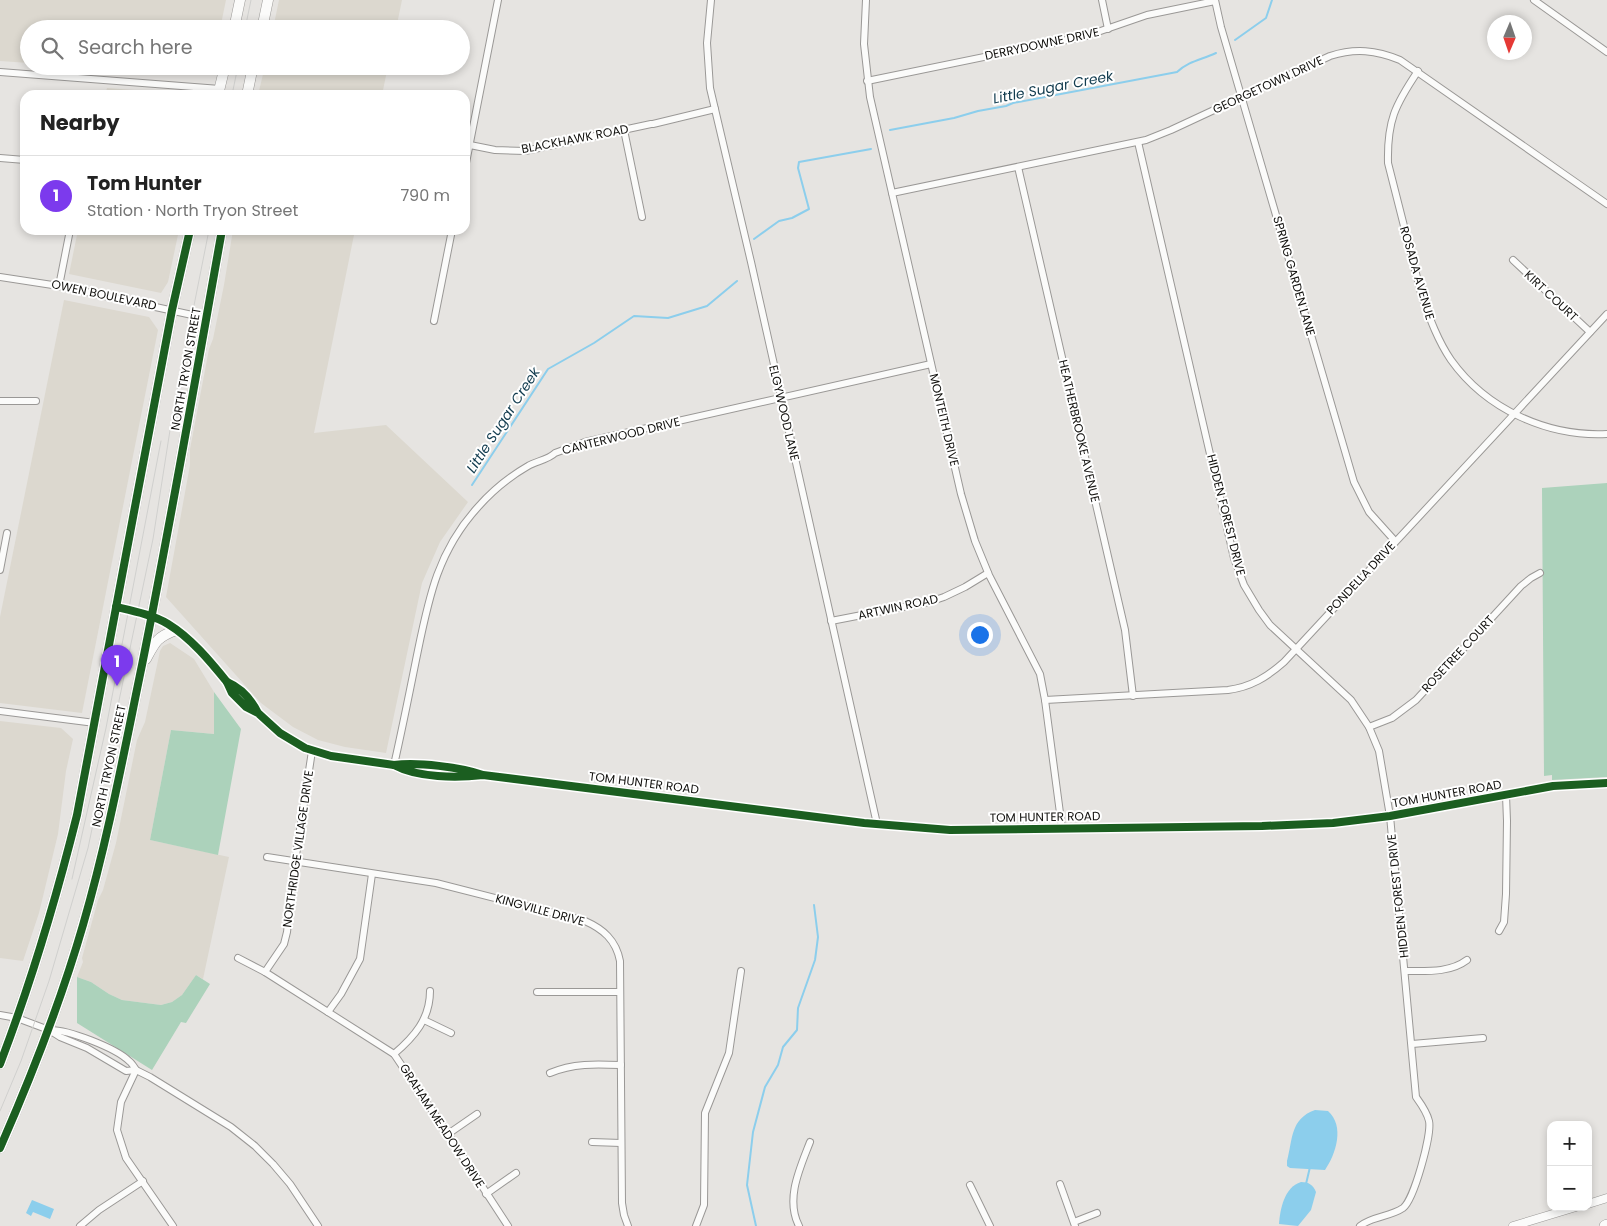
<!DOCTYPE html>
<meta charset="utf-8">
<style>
body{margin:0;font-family:Poppins,sans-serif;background:#f6f6f6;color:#222}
.controls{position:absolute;right:15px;bottom:15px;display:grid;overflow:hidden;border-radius:10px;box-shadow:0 2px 8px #0003}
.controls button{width:45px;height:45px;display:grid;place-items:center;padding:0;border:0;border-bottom:1px solid #e0e0e0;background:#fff;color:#222;font:25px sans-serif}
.compass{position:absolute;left:1487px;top:15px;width:45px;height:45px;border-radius:50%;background:#fff;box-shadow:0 2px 8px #0003;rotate:182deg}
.you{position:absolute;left:979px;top:634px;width:18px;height:18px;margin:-12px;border:4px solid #fff;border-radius:50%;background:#1a73e8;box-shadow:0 0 0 8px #1a73e833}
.badge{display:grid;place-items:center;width:32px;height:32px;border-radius:50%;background:#7c3aed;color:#fff;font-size:16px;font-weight:700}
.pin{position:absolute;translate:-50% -41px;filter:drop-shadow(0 1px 2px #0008)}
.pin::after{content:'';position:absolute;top:26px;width:18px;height:15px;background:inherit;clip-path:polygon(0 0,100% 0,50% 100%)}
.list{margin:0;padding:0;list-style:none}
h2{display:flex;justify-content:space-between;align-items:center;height:65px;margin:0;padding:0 20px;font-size:21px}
h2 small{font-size:16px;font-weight:400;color:#767676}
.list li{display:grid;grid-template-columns:32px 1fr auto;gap:15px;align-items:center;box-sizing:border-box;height:80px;padding:0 20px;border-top:1px solid #e0e0e0}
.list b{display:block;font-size:19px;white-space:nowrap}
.list p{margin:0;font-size:16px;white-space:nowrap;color:#767676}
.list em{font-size:16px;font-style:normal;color:#767676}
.icon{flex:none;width:28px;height:28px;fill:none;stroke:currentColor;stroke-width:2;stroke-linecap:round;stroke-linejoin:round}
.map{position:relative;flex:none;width:1607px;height:1226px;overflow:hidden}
.search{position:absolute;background:#fff;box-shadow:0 2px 8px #0003;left:20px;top:20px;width:450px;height:55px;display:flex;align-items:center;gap:12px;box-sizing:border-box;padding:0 18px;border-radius:28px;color:#767676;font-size:19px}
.panel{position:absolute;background:#fff;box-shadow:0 2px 8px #0003;left:20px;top:90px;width:450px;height:145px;border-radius:15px}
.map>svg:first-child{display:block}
</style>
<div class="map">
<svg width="1607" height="1226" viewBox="0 0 1607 1226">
<rect width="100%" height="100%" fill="#e6e4e1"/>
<g fill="#dcd8cf">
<polygon points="0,0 226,0 220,29 29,29 29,63 0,61"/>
<polygon points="279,0 402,0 396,29 273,29"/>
<polygon points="82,66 212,66 210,75"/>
<polygon points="265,66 388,66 382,95 258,95"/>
<polygon points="107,88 201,95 105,95"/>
<polygon points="78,230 179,230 168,282 161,293 69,274"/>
<polygon points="233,230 355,230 314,433 386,425 468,502 440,542 422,583 386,753 345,747 318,740 293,727 261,703 166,597 190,465 190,449 209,349 213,339 224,285"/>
<polygon points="64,300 149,317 158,330 82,713 0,703 0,617"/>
<polygon points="170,643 194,659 214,692 214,734 171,730 150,840 229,857 203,979 196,975 182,995 172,1002 161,1005 122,1000 109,994 91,982 77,977 83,962 82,958 98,900 103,890 116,843 137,740 145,722 160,651 163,646"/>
<polygon points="0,721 61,728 73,739 66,771 58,834 39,913 23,961 0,958"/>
</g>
<g fill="#acd2bb">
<polygon points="1607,483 1607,777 1552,780 1552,775 1544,776 1542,488"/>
<polygon points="214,692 241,729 218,855 150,840 171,730 214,734"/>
<polygon points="196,975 210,984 186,1023 181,1022 152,1070 77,1023 77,977 91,982 109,994 122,1000 161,1005 172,1002 182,995"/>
</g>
<g fill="#8cceec">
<path d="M1315,1110L1328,1111C1345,1126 1336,1154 1325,1170L1290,1168L1287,1166V1161C1293,1139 1290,1119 1315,1110Z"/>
<path d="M1301,1182C1309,1182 1313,1185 1316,1192L1311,1210L1298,1226L1279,1224C1280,1210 1284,1187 1301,1182Z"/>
<polygon points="32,1200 54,1209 50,1219 33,1212 31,1216 26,1213"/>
</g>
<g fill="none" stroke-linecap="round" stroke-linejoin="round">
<g stroke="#8cceec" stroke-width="2">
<polyline points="1235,40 1266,18 1272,0"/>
<path d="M890,130L954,118L978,111L1006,106L1013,103L1177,72C1189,61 1201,60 1216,53"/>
<polyline points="754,239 779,221 792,218 809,209 798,168 799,162 871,149"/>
<polyline points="472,485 548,369 594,343 634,316 668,318 707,306 737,281"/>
<polyline points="1306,1184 1310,1167"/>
<polyline points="756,1226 747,1185 753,1132 765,1087 778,1065 783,1047 797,1030 798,1008 815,960 818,937 814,905"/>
</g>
<g stroke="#9a9896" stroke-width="8">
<g id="minor">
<polyline points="711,0 707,43 710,88 751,262 877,824"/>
<polyline points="866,0 864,44 870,97 961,494 975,541 989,575 1040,674 1045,700 1062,828"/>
<polyline points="1102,0 1108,29"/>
<polyline points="1215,0 1221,27 1354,482 1369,512 1395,541"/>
<polyline points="1534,0 1607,52"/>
<path d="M1418,71C1395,105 1387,121 1388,163L1422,297C1430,319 1438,341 1451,360C1486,409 1547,437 1607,434"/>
<polyline points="0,72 220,89"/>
<polyline points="867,81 1086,36 1147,15 1215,1"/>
<polyline points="653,124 715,109"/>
<polyline points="624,130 642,217"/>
<path d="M1138,142L1234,558L1244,585L1259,610L1270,625L1351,700L1369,727L1379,751L1390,816L1416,1097C1421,1104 1427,1112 1429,1121C1432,1134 1414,1200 1403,1208C1390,1217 1372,1216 1360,1226"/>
<polyline points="470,145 495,150 525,151 651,124"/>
<polyline points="0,158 25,160"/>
<polyline points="1018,167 1125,630 1133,696"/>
<polyline points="465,168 498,0"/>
<path d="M892,193L1146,140L1171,130L1330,56C1355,48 1376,50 1400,60L1607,204"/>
<polyline points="1513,260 1590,332"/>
<polyline points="0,277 59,286 206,318"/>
<polyline points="59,286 70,230"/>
<polyline points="434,321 452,230"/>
<polyline points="0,401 36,401"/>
<polyline points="0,570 7,533"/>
<polyline points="831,621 929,602 944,597 965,587 988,573"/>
<path d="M1045,700L1228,690C1251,687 1267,677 1284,662L1607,314"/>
<polyline points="0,711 95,723"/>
<polyline points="1369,727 1392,718 1416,700 1521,586 1531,578 1540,573"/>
<path d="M394,765C402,730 409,695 416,660C428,602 436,553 478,507C492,491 509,477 528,466C536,461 548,460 555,453L585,442L931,364"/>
<path d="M267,857L436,883L585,921C603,929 616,940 620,961L622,1203L624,1215L628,1226"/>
<polyline points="1499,931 1504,922 1506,894 1507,821 1506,795"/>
<polyline points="238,958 265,972 394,1054 448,1134 508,1226"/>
<path d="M1405,971C1426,971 1450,973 1467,960"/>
<polyline points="265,972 284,944 287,932 295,862 312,751"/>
<polyline points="537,992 620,992"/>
<polyline points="328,1012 341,994 360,959 372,874"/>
<polyline points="0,1015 17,1018 49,1030 60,1037 87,1048 126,1071 136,1070 150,1077 231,1127 255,1146 273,1164 290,1184 318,1226"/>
<polyline points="424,1020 451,1033"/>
<path d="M49,1030C67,1029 116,1048 129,1061C132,1063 134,1067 136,1070"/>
<polyline points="1412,1044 1483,1038"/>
<path d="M394,1054C414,1037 430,1019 430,991"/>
<polyline points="136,1070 121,1102 117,1130 126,1158 173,1226"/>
<path d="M550,1073C573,1063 596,1064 621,1065"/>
<polyline points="448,1134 477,1114"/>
<polyline points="592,1142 621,1143"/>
<polyline points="1060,1184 1075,1226"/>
<polyline points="970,1185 990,1226"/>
<polyline points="486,1194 516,1173"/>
<polyline points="1074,1222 1097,1213"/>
<polyline points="80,1226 99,1210 143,1181"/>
<polyline points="696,1226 704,1205 705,1113 729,1053 741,971"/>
<path d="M799,1226C785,1199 800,1168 810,1142"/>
</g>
</g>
<g stroke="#9a9896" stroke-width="9">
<g id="tertiary">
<path d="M116,607C133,611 153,615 168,624C191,638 210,661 227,682"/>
<path d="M258,713C251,699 241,688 227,682L232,693L246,707L258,713L280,733L305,748L331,756L394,765"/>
<path d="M483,775C460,767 418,762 394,765C418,778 457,778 483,775L864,823L950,830L1262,826L1333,823L1390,816L1553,786L1607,783"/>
<polyline points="1588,1204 1607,1198"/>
<polyline points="1513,1226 1576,1207"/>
</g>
</g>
<g stroke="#9a9896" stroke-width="11">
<g id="primary">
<polyline points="234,29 240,0"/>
<polyline points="262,29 268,0"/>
<polyline points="218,95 225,66"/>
<polyline points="247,95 253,66"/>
<path d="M146,659C155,642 157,637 176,630"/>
<path d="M0,1064C31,983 56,899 77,815L172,310L190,230"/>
<path d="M0,1148C32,1075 61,1001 83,925C108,839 124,752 142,665C171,521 196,375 222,230"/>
</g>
</g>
<g stroke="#9a9896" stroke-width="12">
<polyline id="motorway" points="1605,1226 1607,1225"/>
</g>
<use href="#minor" stroke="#fbfbfa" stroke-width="6"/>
<use href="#tertiary" stroke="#fbfbfa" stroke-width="8"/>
<use href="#primary" stroke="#fbfbfa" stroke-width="10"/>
<use href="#motorway" stroke="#fbfbfa" stroke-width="11"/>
<g stroke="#d0d0ce" stroke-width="1">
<polyline points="245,29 251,0"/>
<polyline points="232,95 238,66"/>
<polyline points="72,879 106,728 161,441"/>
<polyline points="0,1111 21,1061 49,981 88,848 153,539 173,411 209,230"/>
</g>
<g stroke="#fff" stroke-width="11">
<g id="cycleway">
<path d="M116,607C133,611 153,615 168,624C191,638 210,661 227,682"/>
<path d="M258,713C251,699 241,688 227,682L232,693L246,707L258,713L280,733L305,748L331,756L394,765"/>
<path d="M483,775C460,767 418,762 394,765C418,778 457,778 483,775L864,823L950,830L1262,826L1333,823L1390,816L1553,786L1607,783"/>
<path d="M0,1064C31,983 56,899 77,815L172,310L190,230"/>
<path d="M0,1148C32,1075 61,1001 83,925C108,839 124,752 142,665C171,521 196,375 222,230"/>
</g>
</g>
<use href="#cycleway" stroke="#1b5e20" stroke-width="8"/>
</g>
<g text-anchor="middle" stroke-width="4" stroke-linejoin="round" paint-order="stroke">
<g font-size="12" fill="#11100d" stroke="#fff">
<text transform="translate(1042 44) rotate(-12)" y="4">DERRYDOWNE DRIVE</text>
<text transform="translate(1268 85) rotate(-25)" y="4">GEORGETOWN DRIVE</text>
<text transform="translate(575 139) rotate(-11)" y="4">BLACKHAWK ROAD</text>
<text transform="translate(1417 273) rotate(74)" y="4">ROSADA AVENUE</text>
<text transform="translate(1294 276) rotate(74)" y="4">SPRING GARDEN LANE</text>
<text transform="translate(104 295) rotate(12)" y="4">OWEN BOULEVARD</text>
<text transform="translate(1551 296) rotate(43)" y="4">KIRT COURT</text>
<text transform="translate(186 369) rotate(-80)" y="4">NORTH TRYON STREET</text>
<text transform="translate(784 413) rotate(77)" y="4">ELGYWOOD LANE</text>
<text transform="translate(944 420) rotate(77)" y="4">MONTEITH DRIVE</text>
<text transform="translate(1079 431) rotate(77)" y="4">HEATHERBROOKE AVENUE</text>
<text transform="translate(621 436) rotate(-14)" y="4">CANTERWOOD DRIVE</text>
<text transform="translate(1226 515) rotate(76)" y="4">HIDDEN FOREST DRIVE</text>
<text transform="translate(1361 578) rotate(-47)" y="4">PONDELLA DRIVE</text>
<text transform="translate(898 607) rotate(-12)" y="4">ARTWIN ROAD</text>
<text transform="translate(1458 654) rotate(-47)" y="4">ROSETREE COURT</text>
<text transform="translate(109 766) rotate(-78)" y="4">NORTH TRYON STREET</text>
<text transform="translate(644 783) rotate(7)" y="4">TOM HUNTER ROAD</text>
<text transform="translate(1447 794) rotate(-10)" y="4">TOM HUNTER ROAD</text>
<text transform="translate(1045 817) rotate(-1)" y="4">TOM HUNTER ROAD</text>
<text transform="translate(298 849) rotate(-82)" y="4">NORTHRIDGE VILLAGE DRIVE</text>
<text transform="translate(1398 896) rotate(-96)" y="4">HIDDEN FOREST DRIVE</text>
<text transform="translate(540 910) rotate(15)" y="4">KINGVILLE DRIVE</text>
<text transform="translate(442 1126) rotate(57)" y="4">GRAHAM MEADOW DRIVE</text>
</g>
<g font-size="14" font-style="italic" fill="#113b4e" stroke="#fff">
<text transform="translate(1053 87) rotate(-11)" y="5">Little Sugar Creek</text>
<text transform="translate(503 420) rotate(-57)" y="5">Little Sugar Creek</text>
</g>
</g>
</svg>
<div class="controls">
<button>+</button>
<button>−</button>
</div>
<svg class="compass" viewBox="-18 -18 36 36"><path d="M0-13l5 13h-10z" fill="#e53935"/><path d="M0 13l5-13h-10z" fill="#767676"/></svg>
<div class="you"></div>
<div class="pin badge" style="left:117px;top:686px">1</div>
<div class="search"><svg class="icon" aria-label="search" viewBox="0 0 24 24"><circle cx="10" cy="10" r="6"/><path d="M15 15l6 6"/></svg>Search here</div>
<section class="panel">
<h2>Nearby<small></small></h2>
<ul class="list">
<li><span class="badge">1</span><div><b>Tom Hunter</b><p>Station · North Tryon Street</p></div><em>790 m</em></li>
</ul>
</section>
</div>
